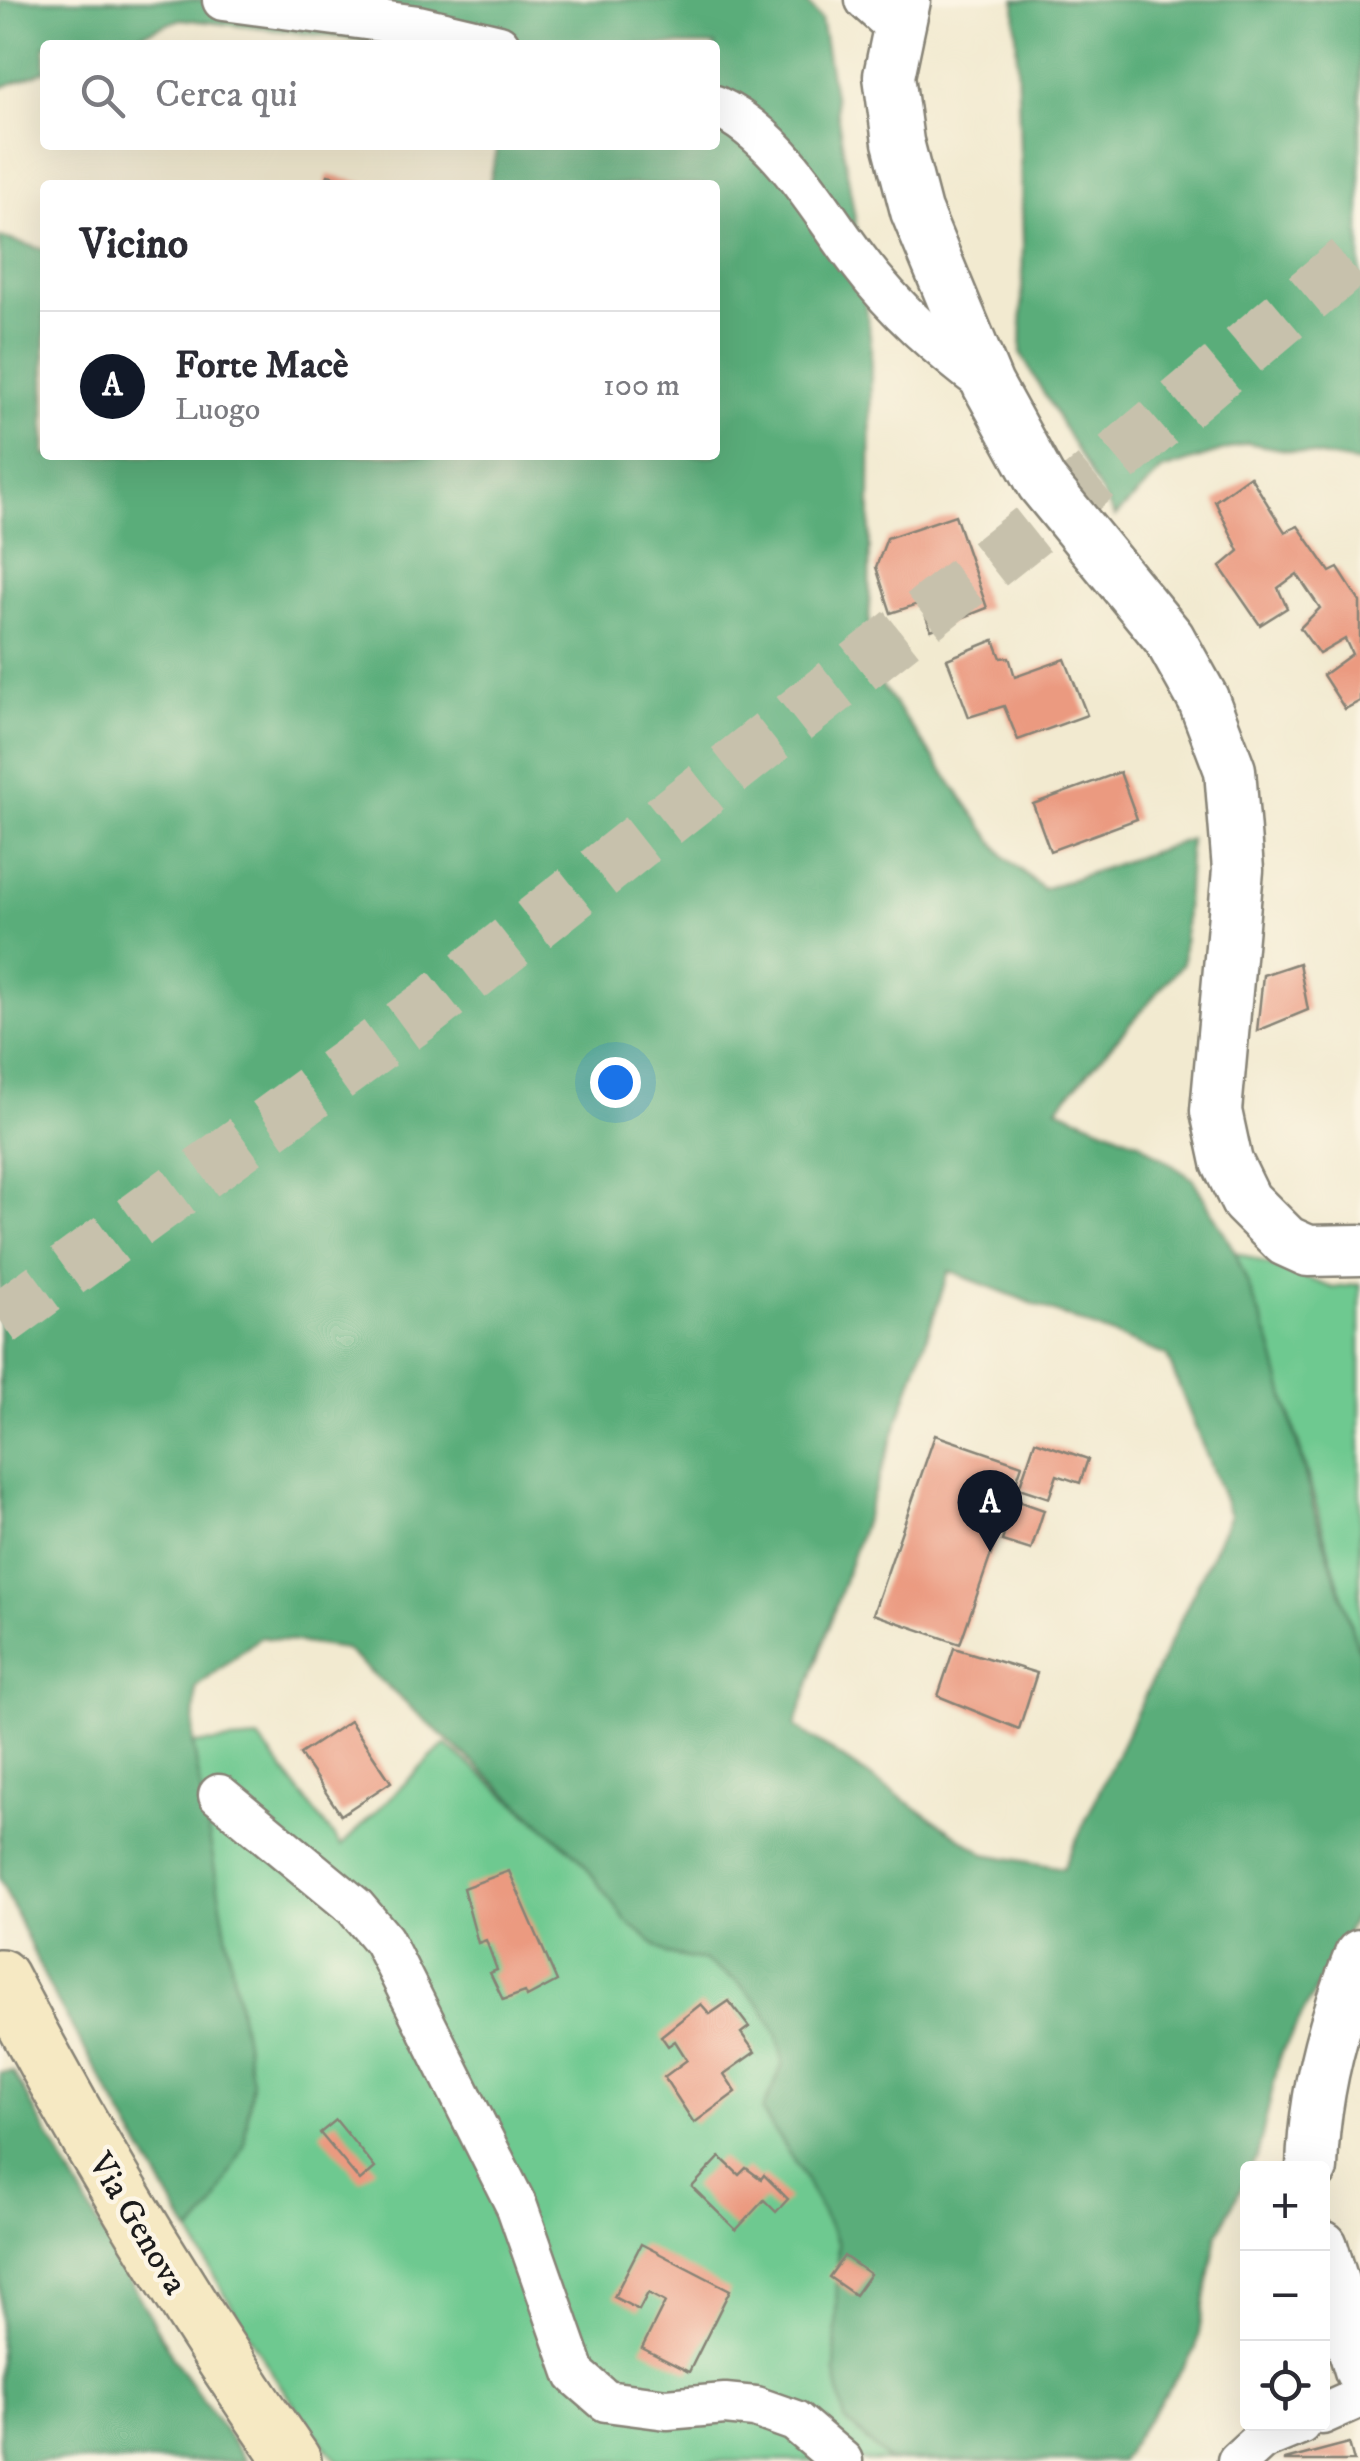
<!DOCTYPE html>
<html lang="it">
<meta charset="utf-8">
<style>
body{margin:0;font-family:"IM FELL DW Pica",serif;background:#f2f2f3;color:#2b2b33}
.controls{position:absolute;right:30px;bottom:30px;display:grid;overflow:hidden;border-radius:10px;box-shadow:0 10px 40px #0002}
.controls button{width:90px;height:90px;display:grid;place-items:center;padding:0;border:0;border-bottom:2px solid #e1e1e2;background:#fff;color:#2b2b33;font:50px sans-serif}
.you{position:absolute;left:615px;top:1082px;width:35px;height:35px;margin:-25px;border:8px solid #fff;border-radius:50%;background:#1a73e8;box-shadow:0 0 0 15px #1a73e833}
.badge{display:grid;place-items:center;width:65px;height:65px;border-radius:50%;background:#111827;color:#fff;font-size:32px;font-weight:700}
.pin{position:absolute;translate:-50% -82px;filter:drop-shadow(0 2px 5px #0008)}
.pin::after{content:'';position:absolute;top:52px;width:35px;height:30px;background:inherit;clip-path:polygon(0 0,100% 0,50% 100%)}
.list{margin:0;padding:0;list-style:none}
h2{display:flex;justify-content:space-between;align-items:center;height:130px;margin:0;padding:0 40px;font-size:42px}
h2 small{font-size:32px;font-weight:400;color:#7c7c81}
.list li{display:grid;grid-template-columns:65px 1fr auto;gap:30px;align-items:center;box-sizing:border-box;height:150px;padding:0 40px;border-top:2px solid #e1e1e2}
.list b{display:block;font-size:38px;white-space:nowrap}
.list p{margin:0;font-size:32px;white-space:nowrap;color:#7c7c81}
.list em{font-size:32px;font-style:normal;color:#7c7c81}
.icon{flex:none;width:55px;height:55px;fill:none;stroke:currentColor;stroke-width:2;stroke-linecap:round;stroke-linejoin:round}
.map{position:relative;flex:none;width:1360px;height:2461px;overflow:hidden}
.search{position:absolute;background:#fff;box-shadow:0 10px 40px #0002;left:40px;top:40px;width:680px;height:110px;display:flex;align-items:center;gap:25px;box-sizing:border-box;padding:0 35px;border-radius:10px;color:#7c7c81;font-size:38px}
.panel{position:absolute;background:#fff;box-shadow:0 10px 40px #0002;left:40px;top:180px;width:680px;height:280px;border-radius:10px}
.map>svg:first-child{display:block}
</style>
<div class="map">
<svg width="1360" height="2461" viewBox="0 0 1360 2461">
<rect width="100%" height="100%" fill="#fcf5e5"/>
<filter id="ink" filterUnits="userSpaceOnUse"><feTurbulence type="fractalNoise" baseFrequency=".01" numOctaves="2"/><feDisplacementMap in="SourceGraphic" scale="20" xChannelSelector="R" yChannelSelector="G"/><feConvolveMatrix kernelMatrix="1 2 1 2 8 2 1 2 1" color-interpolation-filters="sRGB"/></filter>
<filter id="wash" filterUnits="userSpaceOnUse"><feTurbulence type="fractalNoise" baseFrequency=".0048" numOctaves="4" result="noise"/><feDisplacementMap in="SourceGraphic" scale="40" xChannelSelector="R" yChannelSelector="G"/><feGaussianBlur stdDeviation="2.25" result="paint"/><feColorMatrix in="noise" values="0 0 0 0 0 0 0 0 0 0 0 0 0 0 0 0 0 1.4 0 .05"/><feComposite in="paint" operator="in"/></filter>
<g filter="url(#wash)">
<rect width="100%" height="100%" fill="#f2ead0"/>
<g fill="#6ec990" stroke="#457256" stroke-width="2.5">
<path d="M1235,1252L1333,1288L1360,1284V1654C1317,1520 1287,1382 1235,1252Z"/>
<path d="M259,1739L341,1846L445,1744L579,1857L626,1921L667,1954L704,1961L738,1982L761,2006L778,2036L783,2064L762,2112L804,2177L838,2244L835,2374L845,2420L889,2461H338C279,2394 235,2311 190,2234L214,2207L215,1881L193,1744Z"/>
</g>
<g fill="#5aad7a" stroke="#3b644b" stroke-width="2.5" fill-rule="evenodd">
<path d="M0,0H804L821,19L855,218L871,344L869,668L1004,856L1043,889L1190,839L1183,963L1057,1108L1139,1142L1193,1179L1235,1252L1271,1343L1315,1513L1360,1654V1908L1280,2056L1257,2158L1248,2168L1247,2177L1217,2235L1196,2348L1120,2461H889L845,2420L835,2374L838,2244L804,2177L762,2111L783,2064L778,2036L761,2006L738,1982L704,1961L667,1954L626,1921L579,1857L345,1649L260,1637L196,1688L193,1744L252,2082L244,2146L214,2207L190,2234L49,1987L0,1879V237L45,250V455H715V185H489L498,145H715V45H401L181,19L113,45H45V71L0,88ZM949,1271L1167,1356L1230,1515L1063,1868L985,1854L795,1726Z"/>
<polygon points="1015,0 1360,0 1360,463 1247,443 1162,470 1115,517 1021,354 1023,243"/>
<polygon points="0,2072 13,2072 174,2359 246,2461 0,2461"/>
</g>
<g id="blocks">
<g fill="#eb9a80">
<polygon points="328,175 365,183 365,185 325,185"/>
<polygon points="1250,476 1285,532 1298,526 1330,572 1338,568 1360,602 1360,701 1345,709 1323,675 1352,654 1345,639 1319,654 1300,628 1320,608 1297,574 1278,588 1287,608 1260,625 1220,567 1239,551 1215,501"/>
<polygon points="955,515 987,608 931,630 921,603 891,613 876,567 887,538"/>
<polygon points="994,640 1001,658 1009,657 1015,677 1065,659 1087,715 1018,740 1004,706 969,717 947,659"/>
<polygon points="1120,772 1137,819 1050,851 1033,804"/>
<polygon points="1299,963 1308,1010 1257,1031 1263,975"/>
<polygon points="935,1435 1022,1465 960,1644 873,1614"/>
<polygon points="1035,1441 1088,1459 1080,1483 1057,1475 1049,1498 1019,1488"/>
<polygon points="1015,1500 1044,1510 1031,1550 1002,1541"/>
<polygon points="954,1648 1037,1673 1019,1729 938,1696"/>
<polygon points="350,1721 391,1782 341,1815 300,1754"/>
<polygon points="509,1871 557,1981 527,1997 525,1992 503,2000 490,1973 497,1970 486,1940 478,1943 463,1888"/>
<polygon points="729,2001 749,2027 741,2033 755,2052 724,2074 736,2092 694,2123 664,2077 687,2060 675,2041 668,2046 661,2036 701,2004 710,2014"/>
<polygon points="336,2120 375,2168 360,2181 320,2133"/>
<polygon points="720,2157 739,2175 746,2168 761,2179 764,2175 788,2199 776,2212 764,2200 736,2230 692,2187"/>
<polygon points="641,2244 730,2290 689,2372 642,2348 665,2302 648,2293 639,2310 614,2297"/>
<polygon points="844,2256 870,2274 855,2295 829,2277"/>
<polygon points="1349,2443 1354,2461 1285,2461 1285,2460"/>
</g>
</g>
</g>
<g filter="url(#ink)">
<use href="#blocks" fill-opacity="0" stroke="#878376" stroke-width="2.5"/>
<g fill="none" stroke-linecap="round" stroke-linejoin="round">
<polyline stroke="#c7c1ac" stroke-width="55" stroke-dasharray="55 28" stroke-linecap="butt" points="0,1320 428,1008 1038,525 1360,252"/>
<g stroke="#878376" stroke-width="45">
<g id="minor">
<polyline points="223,0 418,26 499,45"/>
<polyline points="866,0 896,27"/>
<path d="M715,106C781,136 818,209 860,263C896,311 940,349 988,385"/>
<polyline points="219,1795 355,1907 383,1940 517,2207 576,2375 606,2401 667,2409 725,2404 755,2407 795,2421 842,2461"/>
<polyline points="1322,2414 1360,2397"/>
<polyline points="1238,2461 1261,2440 1300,2424"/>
</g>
</g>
<g stroke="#878376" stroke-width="55">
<g id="tertiary">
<polyline points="905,0 889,76 898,142 916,211 988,385 1042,483 1169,638 1203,699 1230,770 1238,870 1216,1111 1227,1162 1246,1201 1286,1241 1308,1251 1360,1250"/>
<path d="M1312,2168C1314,2094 1332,2024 1360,1955"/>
<polyline points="1322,2246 1360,2370"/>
</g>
</g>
<g stroke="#878376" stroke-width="60">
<path id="secondary" d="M0,1977C88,2145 185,2305 293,2461"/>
</g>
<use href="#minor" stroke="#fff" stroke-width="40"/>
<use href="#tertiary" stroke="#fff" stroke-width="50"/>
<use href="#secondary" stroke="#f6e9c3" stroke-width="55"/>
</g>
</g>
<g text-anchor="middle" stroke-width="9" stroke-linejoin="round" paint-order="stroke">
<g font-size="35" fill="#1c1c1c" stroke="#fcf5e5">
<text transform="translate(139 2223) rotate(59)" y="12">Via Genova</text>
</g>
</g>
</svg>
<div class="controls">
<button>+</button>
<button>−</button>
<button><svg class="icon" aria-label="locate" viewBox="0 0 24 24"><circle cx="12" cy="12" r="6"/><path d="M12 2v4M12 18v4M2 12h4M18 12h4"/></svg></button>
</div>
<div class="you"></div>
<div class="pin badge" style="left:990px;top:1552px">A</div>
<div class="search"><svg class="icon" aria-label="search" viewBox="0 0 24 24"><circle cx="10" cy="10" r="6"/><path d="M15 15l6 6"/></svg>Cerca qui</div>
<section class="panel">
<h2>Vicino<small></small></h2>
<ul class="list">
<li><span class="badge">A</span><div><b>Forte Macè</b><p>Luogo</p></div><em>100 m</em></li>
</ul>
</section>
</div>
